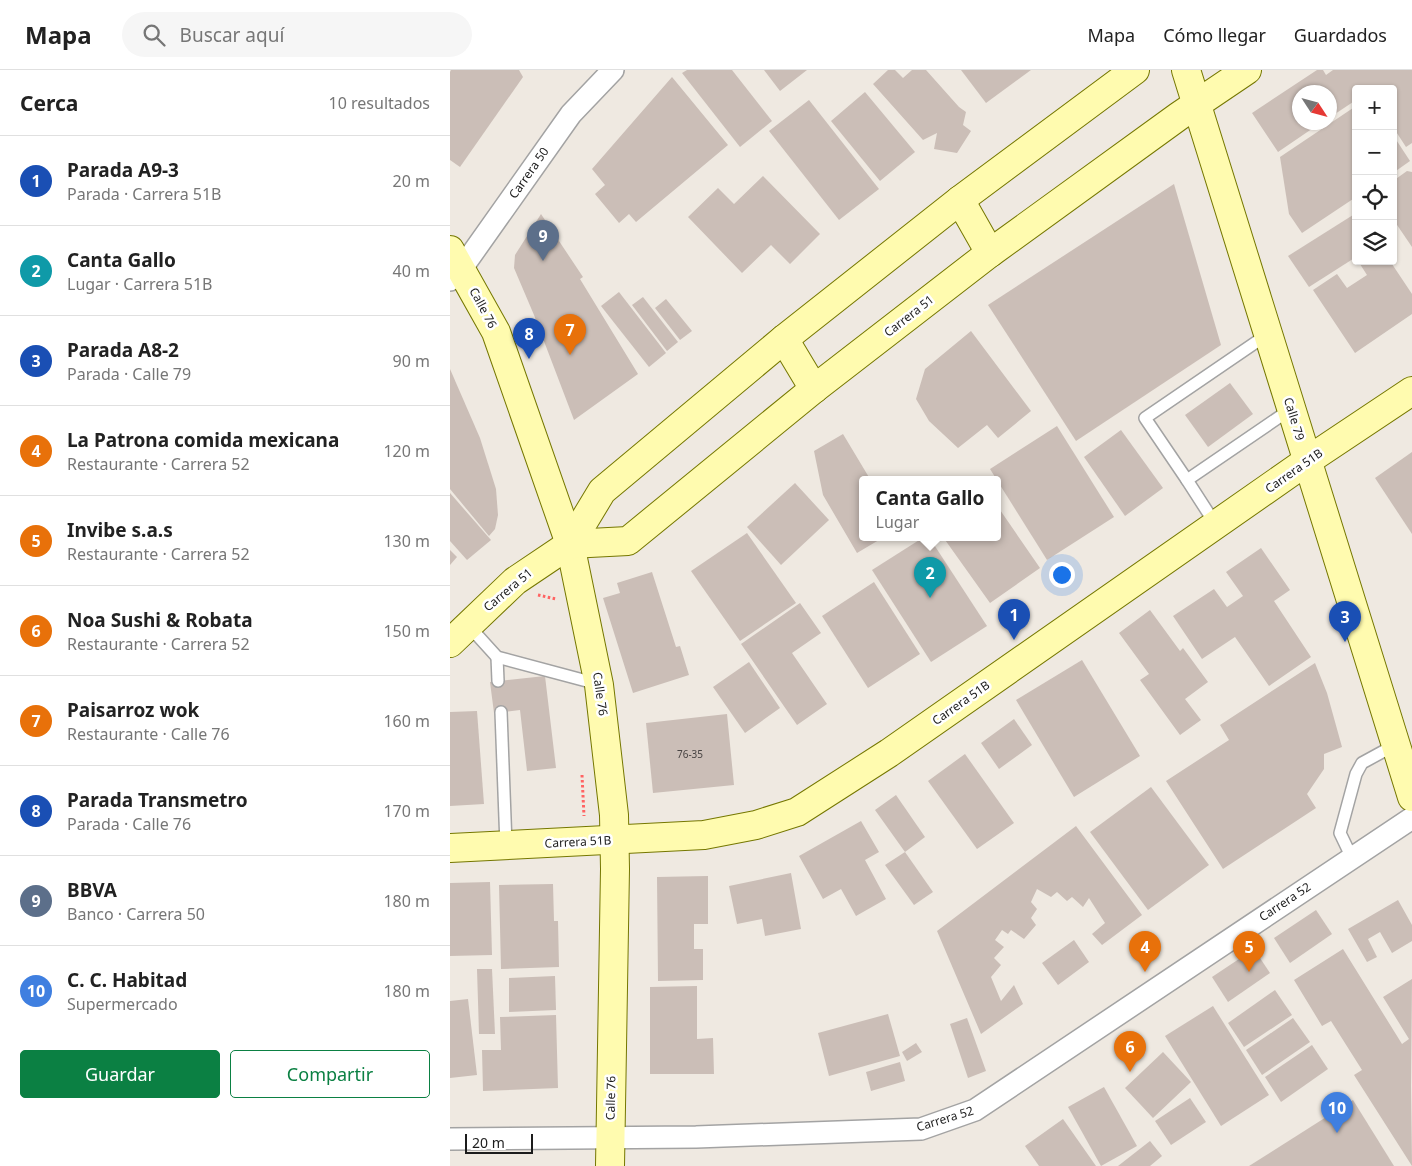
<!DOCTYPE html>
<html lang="es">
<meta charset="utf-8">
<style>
body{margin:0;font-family:"Noto Sans",sans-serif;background:#f6f6f6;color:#222}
.controls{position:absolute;right:15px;top:15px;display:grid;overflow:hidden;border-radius:5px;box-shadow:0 1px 4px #0004}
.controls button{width:45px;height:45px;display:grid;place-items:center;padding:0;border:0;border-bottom:1px solid #e0e0e0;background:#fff;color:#222;font:25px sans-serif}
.compass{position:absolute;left:842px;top:15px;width:45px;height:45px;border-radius:50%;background:#fff;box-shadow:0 1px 4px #0004;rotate:126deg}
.scale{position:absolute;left:15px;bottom:12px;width:68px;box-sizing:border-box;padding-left:5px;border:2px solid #1c1c1c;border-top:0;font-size:14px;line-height:18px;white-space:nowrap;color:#1c1c1c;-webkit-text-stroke:4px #fff;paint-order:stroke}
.you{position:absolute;left:611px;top:504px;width:18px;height:18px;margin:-12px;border:4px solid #fff;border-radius:50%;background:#1a73e8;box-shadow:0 0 0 8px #1a73e833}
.badge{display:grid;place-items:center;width:32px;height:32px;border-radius:50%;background:#0b8043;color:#fff;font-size:16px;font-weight:700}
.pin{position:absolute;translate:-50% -41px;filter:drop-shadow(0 1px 2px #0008)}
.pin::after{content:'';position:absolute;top:26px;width:18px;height:15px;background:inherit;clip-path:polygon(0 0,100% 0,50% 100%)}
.popup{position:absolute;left:409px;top:406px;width:142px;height:65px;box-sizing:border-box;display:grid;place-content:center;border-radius:5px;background:#fff;filter:drop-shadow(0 1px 4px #0005);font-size:16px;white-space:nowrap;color:#767676}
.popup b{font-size:19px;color:#222}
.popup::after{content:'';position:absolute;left:50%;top:100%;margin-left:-10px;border:10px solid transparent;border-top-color:#fff}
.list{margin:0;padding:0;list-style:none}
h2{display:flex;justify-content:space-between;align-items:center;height:65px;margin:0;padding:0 20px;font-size:21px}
h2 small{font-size:16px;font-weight:400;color:#767676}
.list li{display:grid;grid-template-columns:32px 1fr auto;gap:15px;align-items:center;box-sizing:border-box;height:90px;padding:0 20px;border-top:1px solid #e0e0e0}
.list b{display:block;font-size:19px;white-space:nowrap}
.list p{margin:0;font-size:16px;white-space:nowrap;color:#767676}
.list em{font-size:16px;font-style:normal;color:#767676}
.actions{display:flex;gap:10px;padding:15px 20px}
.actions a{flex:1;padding:11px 0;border:1px solid #0b8043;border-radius:5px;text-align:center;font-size:18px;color:#0b8043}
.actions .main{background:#0b8043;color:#fff}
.icon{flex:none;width:28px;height:28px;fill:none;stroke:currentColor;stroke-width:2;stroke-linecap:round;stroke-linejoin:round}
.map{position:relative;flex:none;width:962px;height:1096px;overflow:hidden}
header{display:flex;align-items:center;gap:30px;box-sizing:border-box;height:70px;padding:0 25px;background:#fff;border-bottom:1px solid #e0e0e0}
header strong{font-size:24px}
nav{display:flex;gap:28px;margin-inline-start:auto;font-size:18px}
.search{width:350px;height:45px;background:#f6f6f6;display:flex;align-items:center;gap:12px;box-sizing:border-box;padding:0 18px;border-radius:28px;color:#767676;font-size:19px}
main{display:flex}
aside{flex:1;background:#fff}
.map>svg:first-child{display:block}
</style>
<header>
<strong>Mapa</strong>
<div class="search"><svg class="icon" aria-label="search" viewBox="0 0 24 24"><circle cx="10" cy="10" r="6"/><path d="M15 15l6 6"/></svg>Buscar aquí</div>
<nav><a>Mapa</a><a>Cómo llegar</a><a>Guardados</a></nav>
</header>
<main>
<aside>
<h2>Cerca<small>10 resultados</small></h2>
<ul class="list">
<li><span class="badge" style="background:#1a4fb4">1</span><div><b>Parada A9-3</b><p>Parada · Carrera 51B</p></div><em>20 m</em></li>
<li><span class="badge" style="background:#0f9aa8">2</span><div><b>Canta Gallo</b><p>Lugar · Carrera 51B</p></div><em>40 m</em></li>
<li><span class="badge" style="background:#1a4fb4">3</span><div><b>Parada A8-2</b><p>Parada · Calle 79</p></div><em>90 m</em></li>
<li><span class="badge" style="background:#e8710a">4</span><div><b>La Patrona comida mexicana</b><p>Restaurante · Carrera 52</p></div><em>120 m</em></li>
<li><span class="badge" style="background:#e8710a">5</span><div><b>Invibe s.a.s</b><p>Restaurante · Carrera 52</p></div><em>130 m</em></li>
<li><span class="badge" style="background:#e8710a">6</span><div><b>Noa Sushi &amp; Robata</b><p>Restaurante · Carrera 52</p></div><em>150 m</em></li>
<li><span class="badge" style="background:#e8710a">7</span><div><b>Paisarroz wok</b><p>Restaurante · Calle 76</p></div><em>160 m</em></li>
<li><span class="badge" style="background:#1a4fb4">8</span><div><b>Parada Transmetro</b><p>Parada · Calle 76</p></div><em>170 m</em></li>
<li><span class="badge" style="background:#5c6f8a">9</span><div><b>BBVA</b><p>Banco · Carrera 50</p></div><em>180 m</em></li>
<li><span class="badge" style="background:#3f7fe0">10</span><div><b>C. C. Habitad</b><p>Supermercado</p></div><em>180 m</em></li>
</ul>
<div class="actions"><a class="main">Guardar</a><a>Compartir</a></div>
</aside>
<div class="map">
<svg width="962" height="1096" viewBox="0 0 962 1096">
<rect width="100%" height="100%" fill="#efe9e1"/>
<g fill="#cbbeb7">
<polygon points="1,0 69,0 73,7 10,97 0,90 0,2"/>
<polygon points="237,0 282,0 322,51 290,77 232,3"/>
<polygon points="314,0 357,0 330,21"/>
<polygon points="438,0 445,0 453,8 462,0 476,0 509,37 516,42 513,55 521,61 507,83 484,79 487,63 473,70 423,14"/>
<polygon points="511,0 581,0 536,33"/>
<polygon points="867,0 873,0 876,5 883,0 962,0 962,73 956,77 943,57 943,19 906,19 906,30 879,48 879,22 849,22 849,52 872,52 828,82 802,43"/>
<polygon points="222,7 278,75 186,152 179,144 169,153 145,124 155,115 142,99"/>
<polygon points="415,22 465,82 430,111 381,51"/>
<polygon points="359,30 429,119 389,150 319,61"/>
<polygon points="906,36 906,127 852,163 839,144 830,87"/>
<polygon points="943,65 960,91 943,103"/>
<polygon points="957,101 962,102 962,177 943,149 943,111"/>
<polygon points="313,106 370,164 340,194 321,175 292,203 238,147 268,118 284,134"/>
<polygon points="724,114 771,275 626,371 538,235"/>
<polygon points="91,144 133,207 130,209 188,304 124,350 84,245 64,198 65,185"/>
<polygon points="903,145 906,150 906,187 859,217 838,186"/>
<polygon points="908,191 940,191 962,224 962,244 905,283 863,220 887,204 897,218 917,205"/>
<polygon points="169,222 216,283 199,297 151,236"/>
<polygon points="193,227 228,272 217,281 182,235"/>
<polygon points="216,229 242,261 230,270 205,238"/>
<polygon points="521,261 581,341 548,368 537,355 508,378 479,351 466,329 475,299"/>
<polygon points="0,299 30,368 46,419 48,445 45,459 39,466 0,419"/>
<polygon points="780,313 803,344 758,377 735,345"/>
<polygon points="607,356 664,447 597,490 540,399"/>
<polygon points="671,360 713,418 675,446 634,387"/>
<polygon points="393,364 420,409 412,409 412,467 434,467 407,483 373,425 364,381"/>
<polygon points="962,382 962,464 925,408"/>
<polygon points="345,413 379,450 331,495 297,457"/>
<polygon points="0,423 41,470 17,490 0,471"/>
<polygon points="548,437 590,498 540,533 493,467 548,467"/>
<polygon points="297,463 346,533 290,571 241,501"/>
<polygon points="474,467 479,467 537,556 481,592 422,500"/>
<polygon points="811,478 840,520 824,531 861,587 819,616 785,567 752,589 723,546 764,519 777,537 793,526 776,502"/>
<polygon points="0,480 7,487 0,495"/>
<polygon points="202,502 226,577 230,576 239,605 183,623 153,528 170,523 167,513"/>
<polygon points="424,512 470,584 418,618 372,546"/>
<polygon points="350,533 371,563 342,583 377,634 347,655 291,574"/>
<polygon points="700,540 730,581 733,578 758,612 735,629 751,650 730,665 690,610 699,604 669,563"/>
<polygon points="632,590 690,686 624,727 566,630"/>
<polygon points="299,592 330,638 295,663 263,617"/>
<polygon points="865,593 877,623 892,677 874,684 874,699 857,724 866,738 773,799 716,711 779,670 770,655"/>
<polygon points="95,606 106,698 77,701 70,640 44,643 40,612"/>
<polygon points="27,641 34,734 0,736 0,642"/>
<polygon points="277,644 284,715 203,723 196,653"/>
<polygon points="564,649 582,675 549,699 531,673"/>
<polygon points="515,684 564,753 527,779 478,711"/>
<polygon points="701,717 759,795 698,840 640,762"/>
<polygon points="446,725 475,767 455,782 425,740"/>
<polygon points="411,751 429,782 415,790 436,829 406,846 391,819 373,829 349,786"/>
<polygon points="626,756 692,845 652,875 642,864 655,853 639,828 633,837 622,827 617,831 607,822 601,827 587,819 581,832 587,839 581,848 586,855 574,869 561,860 558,864 552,860 545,870 554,877 544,888 551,895 541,907 551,931 564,915 573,934 531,964 487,861"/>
<polygon points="455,782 483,822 464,835 435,795"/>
<polygon points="341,803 351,859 315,866 312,849 287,854 279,816"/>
<polygon points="258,806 258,854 244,854 244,879 253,879 253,910 208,911 207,807"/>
<polygon points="40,812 42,885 0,886 0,813"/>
<polygon points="103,814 104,851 108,851 109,897 51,899 49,815"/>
<polygon points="948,830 962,855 962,871 942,883 930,862 918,869 927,887 917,892 898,859"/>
<polygon points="866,840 882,864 840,893 824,868"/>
<polygon points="624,870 639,892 608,915 592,893"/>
<polygon points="804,879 820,903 778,932 762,907"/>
<polygon points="893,879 952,974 959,969 933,927 962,909 961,1016 962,1096 904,1005 912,1000 881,951 872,956 844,910"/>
<polygon points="27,899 42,899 45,964 29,964"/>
<polygon points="105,906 106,940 59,942 59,908"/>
<polygon points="247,916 247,969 263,968 264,1004 200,1004 200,917"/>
<polygon points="825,920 842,945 794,977 778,953"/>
<polygon points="18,929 27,1005 0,1008 0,931"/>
<polygon points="763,936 819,1025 771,1056 715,966"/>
<polygon points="438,944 450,986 379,1006 368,963"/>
<polygon points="106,945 108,1018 33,1021 32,980 51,980 50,947"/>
<polygon points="517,948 536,1001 518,1008 500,954"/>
<polygon points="843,948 860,972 812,1005 796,980"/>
<polygon points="466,973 472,982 457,991 452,982"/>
<polygon points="862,975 878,999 831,1032 815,1007"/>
<polygon points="713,982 741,1012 703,1048 675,1018"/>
<polygon points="450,992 455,1011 421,1021 416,1002"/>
<polygon points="654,1017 687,1076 651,1096 618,1037"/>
<polygon points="740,1028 756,1052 721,1075 705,1051"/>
<polygon points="903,1030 944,1096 799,1096"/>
<polygon points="613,1049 646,1096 589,1096 575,1076"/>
<polygon points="700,1071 712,1086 700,1096 668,1096"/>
</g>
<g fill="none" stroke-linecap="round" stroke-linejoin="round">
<g stroke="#a3a3a3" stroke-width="14">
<g id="lane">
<polyline points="818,264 695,348 737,410 841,339"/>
<polyline points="737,410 766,455"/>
<polyline points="18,555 47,587 148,614"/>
<polyline points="47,587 48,611"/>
<polyline points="51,642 56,775"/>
<polyline points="902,788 890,763 906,704 912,693 945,675"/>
</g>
</g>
<g stroke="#a3a3a3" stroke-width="24">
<g id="street">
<polyline points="0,210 12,198 121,44 163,0"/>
<polyline points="0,1069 246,1067 471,1059 525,1040 962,748"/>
</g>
</g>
<g stroke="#757700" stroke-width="30">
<g id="secondary">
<polyline points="736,0 962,727"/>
<polyline points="510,130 540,183"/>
<polyline points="0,180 46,262 120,474 149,615 164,745 165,799 160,1096"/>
<polyline points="334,269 364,319"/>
<polyline points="120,474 178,471 364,319 540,183 729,46 797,0"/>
<polyline points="0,573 65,511 120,474 152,421 334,269 510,130 685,0"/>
<polyline points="0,778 254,765 306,755 347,742 439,683 857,391 962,321"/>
</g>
</g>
<g stroke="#ff6362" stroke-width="3" stroke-dasharray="2.5 2.5" stroke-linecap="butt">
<polyline points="88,525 106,529"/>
<polyline points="132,705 134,746"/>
</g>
<use href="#lane" stroke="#fff" stroke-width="11"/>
<use href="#street" stroke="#fff" stroke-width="21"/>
<use href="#secondary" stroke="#fffbaf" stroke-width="28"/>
</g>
<g text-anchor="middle" stroke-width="5" stroke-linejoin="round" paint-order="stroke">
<g font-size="10" fill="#484443">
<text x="240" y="688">76-35</text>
</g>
<g font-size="12" fill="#1c1c1c" stroke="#fff">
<text transform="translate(79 103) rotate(-55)" y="4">Carrera 50</text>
<text transform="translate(33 238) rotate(62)" y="4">Calle 76</text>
<text transform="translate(459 246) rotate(-38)" y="4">Carrera 51</text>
<text transform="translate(844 349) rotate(73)" y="4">Calle 79</text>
<text transform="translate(844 401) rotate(-35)" y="4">Carrera 51B</text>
<text transform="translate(58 520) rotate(-40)" y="4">Carrera 51</text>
<text transform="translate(150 624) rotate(82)" y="4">Calle 76</text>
<text transform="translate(511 633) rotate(-35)" y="4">Carrera 51B</text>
<text transform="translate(128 772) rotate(-3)" y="4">Carrera 51B</text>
<text transform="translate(835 832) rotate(-34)" y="4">Carrera 52</text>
<text transform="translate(161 1028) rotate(-89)" y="4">Calle 76</text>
<text transform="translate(495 1049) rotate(-17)" y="4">Carrera 52</text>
</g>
</g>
</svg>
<div class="controls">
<button>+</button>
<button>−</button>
<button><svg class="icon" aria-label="locate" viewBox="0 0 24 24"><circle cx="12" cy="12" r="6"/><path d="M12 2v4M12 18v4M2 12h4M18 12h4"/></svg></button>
<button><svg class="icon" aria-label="layers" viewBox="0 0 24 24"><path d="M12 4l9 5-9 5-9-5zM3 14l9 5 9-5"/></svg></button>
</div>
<svg class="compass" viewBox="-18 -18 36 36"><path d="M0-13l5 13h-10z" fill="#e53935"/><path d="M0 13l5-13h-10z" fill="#767676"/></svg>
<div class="scale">20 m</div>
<div class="you"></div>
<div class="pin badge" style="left:564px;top:570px;background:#1a4fb4">1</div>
<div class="pin badge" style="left:480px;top:528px;background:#0f9aa8">2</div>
<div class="popup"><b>Canta Gallo</b>Lugar</div>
<div class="pin badge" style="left:895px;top:572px;background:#1a4fb4">3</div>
<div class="pin badge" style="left:695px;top:902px;background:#e8710a">4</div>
<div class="pin badge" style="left:799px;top:902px;background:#e8710a">5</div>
<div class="pin badge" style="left:680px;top:1002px;background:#e8710a">6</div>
<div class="pin badge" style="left:120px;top:285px;background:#e8710a">7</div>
<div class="pin badge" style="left:79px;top:289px;background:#1a4fb4">8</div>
<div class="pin badge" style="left:93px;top:191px;background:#5c6f8a">9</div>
<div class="pin badge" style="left:887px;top:1063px;background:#3f7fe0">10</div>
</div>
</main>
